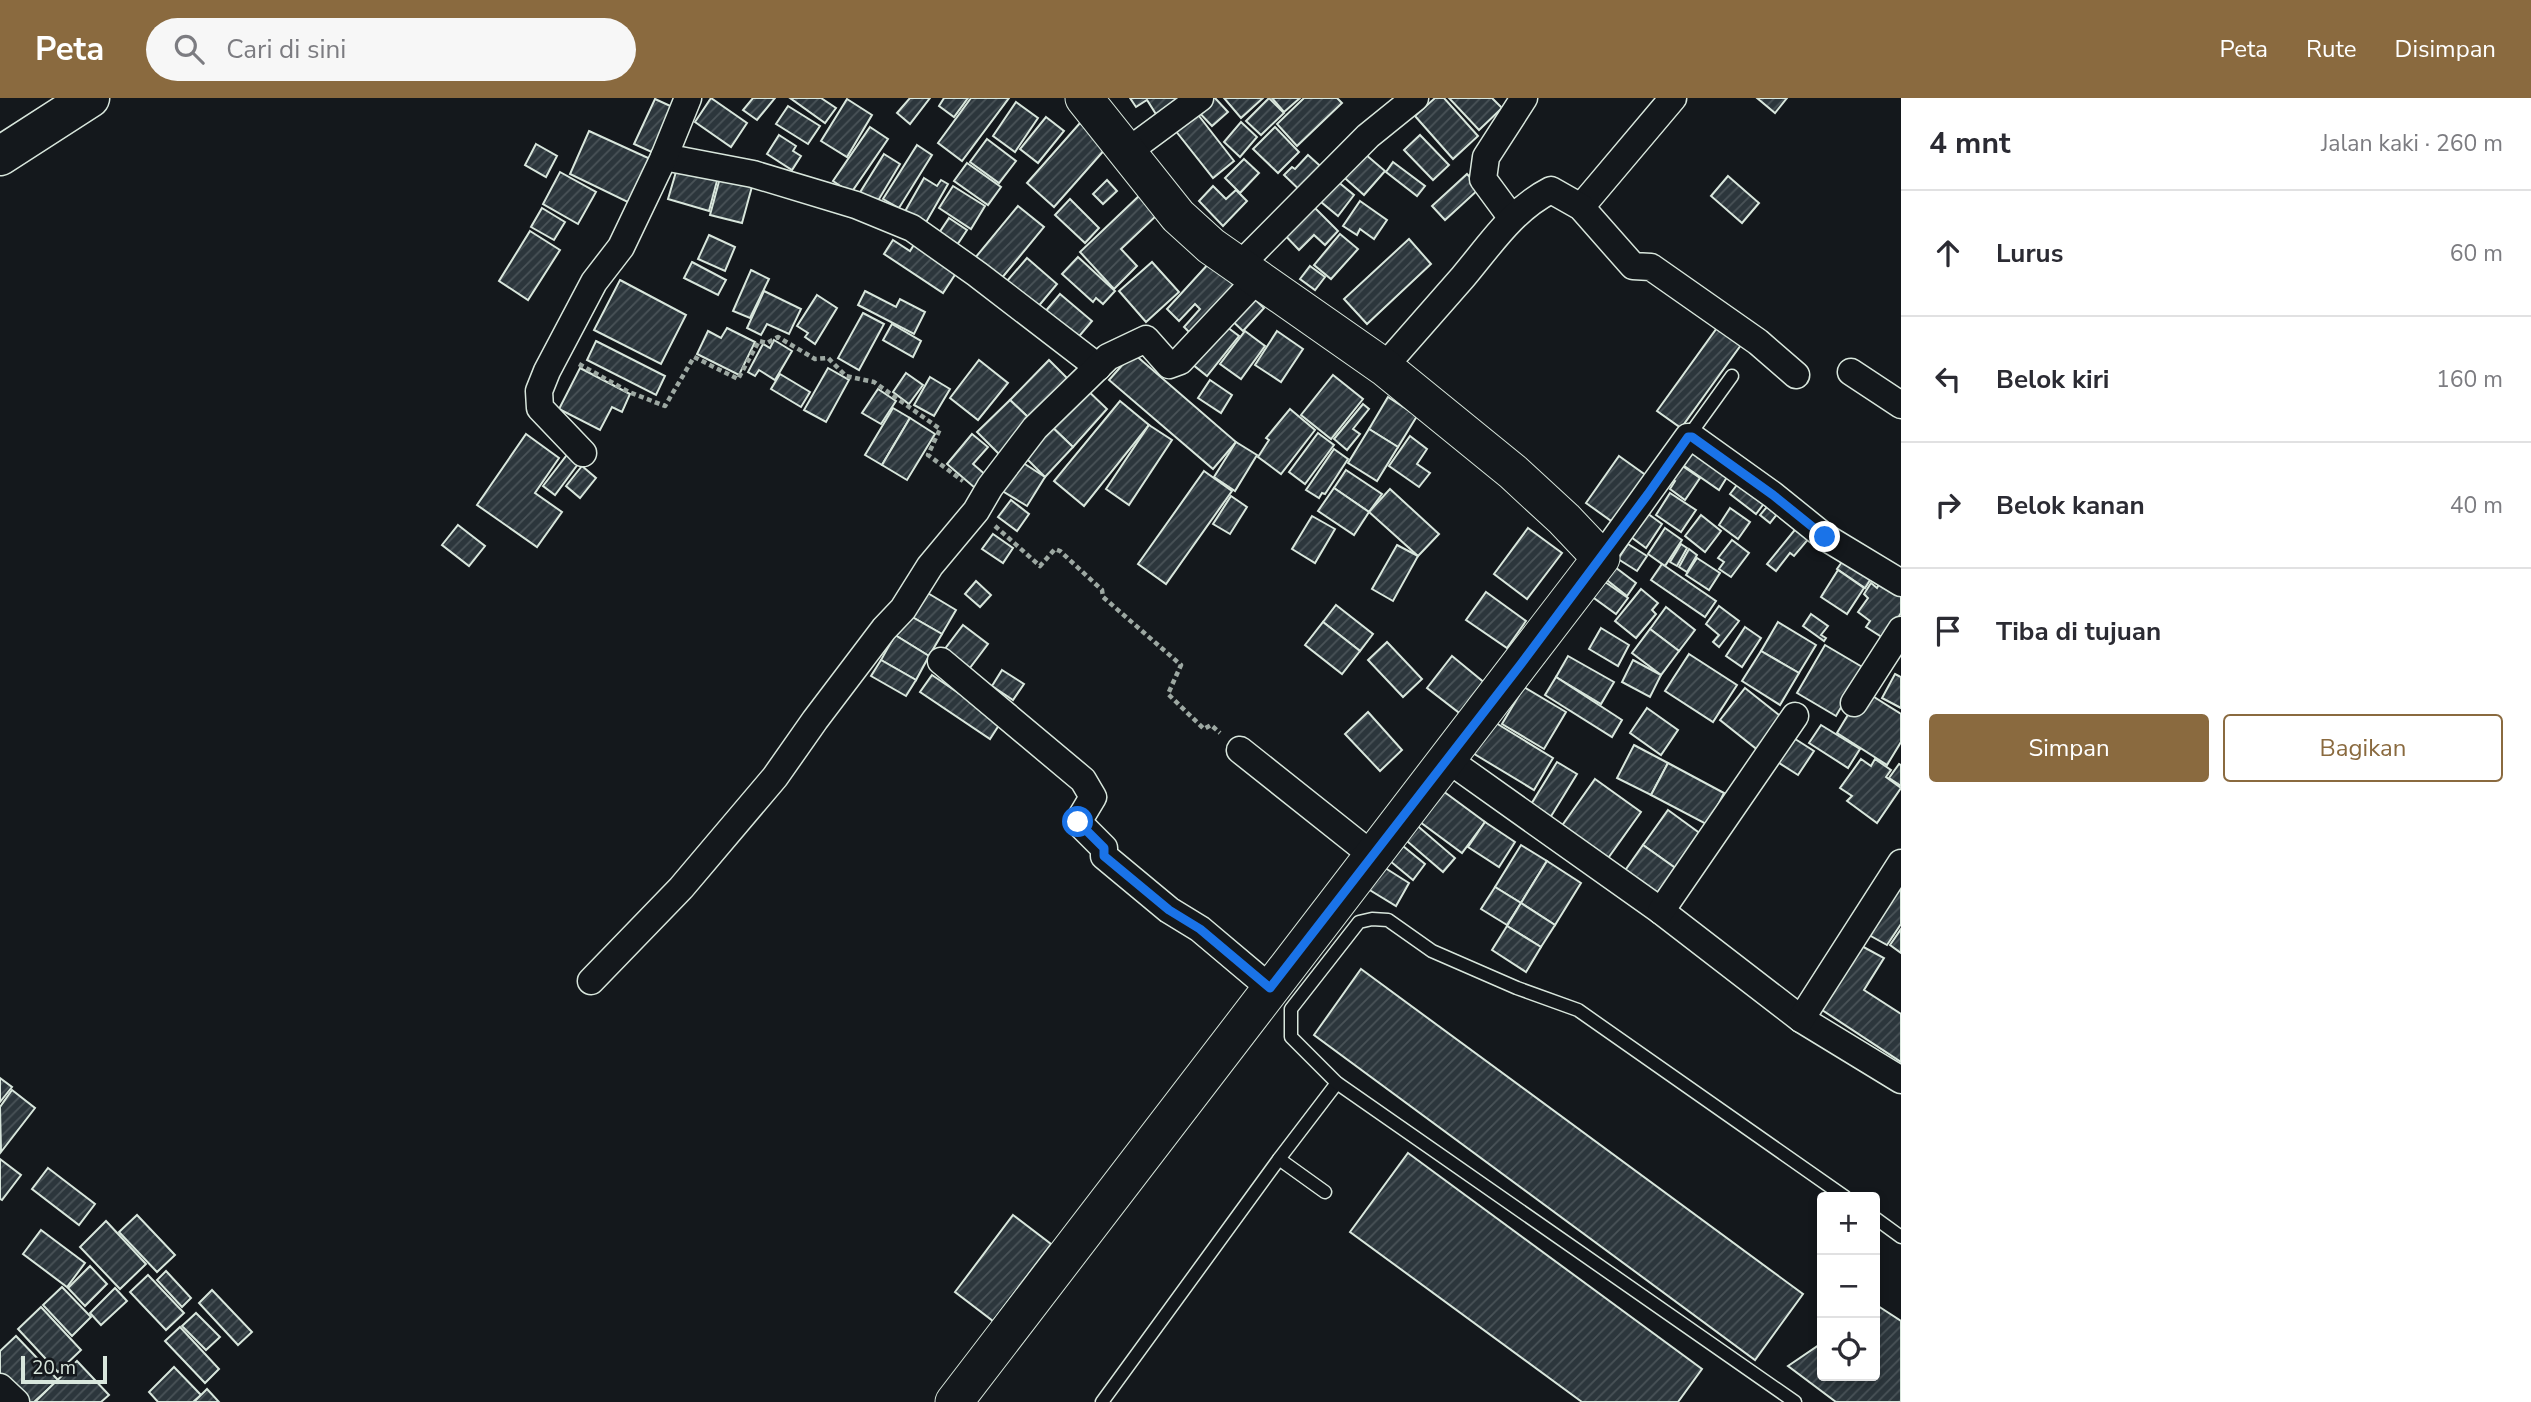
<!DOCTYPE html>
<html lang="id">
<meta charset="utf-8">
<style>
body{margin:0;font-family:"Nunito Sans",sans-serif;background:#f7f7f7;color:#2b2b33}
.controls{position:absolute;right:21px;bottom:21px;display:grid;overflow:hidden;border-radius:7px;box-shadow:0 4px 10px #0003}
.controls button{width:63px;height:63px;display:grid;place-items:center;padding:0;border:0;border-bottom:2px solid #e1e1e2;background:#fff;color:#2b2b33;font:35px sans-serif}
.scale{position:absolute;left:21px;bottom:18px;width:86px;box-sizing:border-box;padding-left:7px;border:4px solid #d8e6dc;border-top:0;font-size:19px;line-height:24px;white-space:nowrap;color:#d8e6dc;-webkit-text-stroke:5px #14181c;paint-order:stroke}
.stop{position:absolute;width:21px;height:21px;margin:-16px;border:5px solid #1a73e8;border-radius:50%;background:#fff}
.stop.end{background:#1a73e8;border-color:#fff;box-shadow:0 2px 7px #0008}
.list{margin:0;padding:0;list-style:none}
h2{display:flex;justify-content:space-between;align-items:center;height:91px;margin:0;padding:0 28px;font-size:30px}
h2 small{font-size:23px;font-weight:400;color:#7c7c81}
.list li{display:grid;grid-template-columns:46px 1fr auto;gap:21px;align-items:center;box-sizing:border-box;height:126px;padding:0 28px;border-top:2px solid #e1e1e2}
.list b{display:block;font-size:26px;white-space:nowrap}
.list em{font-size:23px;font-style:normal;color:#7c7c81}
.actions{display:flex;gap:14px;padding:21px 28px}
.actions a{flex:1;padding:16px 0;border:2px solid #8a6a3f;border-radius:7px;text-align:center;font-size:24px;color:#8a6a3f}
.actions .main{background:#8a6a3f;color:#fff}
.icon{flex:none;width:38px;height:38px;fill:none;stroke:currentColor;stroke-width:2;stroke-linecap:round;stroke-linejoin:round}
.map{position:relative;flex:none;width:1901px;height:1304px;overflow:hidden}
header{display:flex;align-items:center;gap:42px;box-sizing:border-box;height:98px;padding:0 35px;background:#8a6a3f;color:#fff}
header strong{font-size:33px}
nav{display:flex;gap:38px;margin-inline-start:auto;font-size:24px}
.search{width:490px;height:63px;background:#f7f7f7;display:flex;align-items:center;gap:18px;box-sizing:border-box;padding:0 24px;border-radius:38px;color:#7c7c81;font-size:26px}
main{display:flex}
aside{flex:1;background:#fff}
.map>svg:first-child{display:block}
</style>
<header>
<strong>Peta</strong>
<div class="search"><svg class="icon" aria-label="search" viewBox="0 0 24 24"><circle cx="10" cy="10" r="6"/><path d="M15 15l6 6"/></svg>Cari di sini</div>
<nav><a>Peta</a><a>Rute</a><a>Disimpan</a></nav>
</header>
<main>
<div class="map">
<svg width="1901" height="1304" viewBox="0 0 1901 1304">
<defs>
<pattern id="building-hatch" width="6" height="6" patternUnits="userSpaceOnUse" patternTransform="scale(1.75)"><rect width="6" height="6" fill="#2c363c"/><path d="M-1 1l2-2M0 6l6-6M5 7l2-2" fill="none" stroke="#4a5358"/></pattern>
</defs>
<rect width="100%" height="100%" fill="#14181c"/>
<g fill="url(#building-hatch)" stroke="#d8e6dc" stroke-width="2">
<polygon points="711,0 747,25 731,49 695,24"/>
<polygon points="753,0 775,0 757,22 743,12"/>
<polygon points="790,0 821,0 836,10 825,25"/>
<polygon points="910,0 930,0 910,26 897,15"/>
<polygon points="944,0 968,0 954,19 939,8"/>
<polygon points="971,0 1009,0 962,63 938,45"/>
<polygon points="1130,0 1183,0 1159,21 1147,2 1136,9"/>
<polygon points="1200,0 1215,0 1228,14 1212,28 1193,8"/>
<polygon points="1224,0 1263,0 1241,20"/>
<polygon points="1269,0 1284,15 1261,37 1246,23"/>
<polygon points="1272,0 1300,0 1284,14"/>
<polygon points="1304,0 1337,0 1342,5 1297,48 1277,26"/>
<polygon points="1435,0 1444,0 1478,38 1453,61 1415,18"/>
<polygon points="1449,0 1492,0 1502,10 1479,32"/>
<polygon points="1757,0 1787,0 1775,15"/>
<polygon points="655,1 677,11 656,56 634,46"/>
<polygon points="847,1 872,17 847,59 821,43"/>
<polygon points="1016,4 1038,20 1015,54 993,38"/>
<polygon points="788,8 820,28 808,46 776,26"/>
<polygon points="1192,9 1234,63 1213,80 1171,27"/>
<polygon points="1046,19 1064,33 1038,65 1020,51"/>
<polygon points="1241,24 1257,39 1240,59 1224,44"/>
<polygon points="1080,25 1107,49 1054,109 1027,85"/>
<polygon points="870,29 888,41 851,95 833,83"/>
<polygon points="1275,29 1299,54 1278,75 1253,51"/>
<polygon points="589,33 657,64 638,109 570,76"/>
<polygon points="779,37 796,48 793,53 801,58 792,72 767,56"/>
<polygon points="1420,37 1449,67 1433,82 1404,52"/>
<polygon points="987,41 1016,63 999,85 970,64"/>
<polygon points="536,46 557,58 546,79 525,67"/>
<polygon points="917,47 932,57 899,110 883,101"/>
<polygon points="1358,50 1385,73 1364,97 1338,74"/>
<polygon points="884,56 900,66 876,106 859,96"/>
<polygon points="1308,57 1327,74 1306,98 1284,77 1292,69 1295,71"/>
<polygon points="1244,61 1259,75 1240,95 1225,80"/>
<polygon points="1393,64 1425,88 1417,98 1386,74"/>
<polygon points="967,65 1001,89 988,107 954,83"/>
<polygon points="678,67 718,79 709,113 668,101"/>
<polygon points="560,74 596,94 578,126 543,106"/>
<polygon points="721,76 753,85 742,125 710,117"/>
<polygon points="1467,76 1480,90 1445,122 1432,108"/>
<polygon points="1331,78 1354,97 1338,118 1315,99"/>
<polygon points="1728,78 1759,105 1742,125 1711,98"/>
<polygon points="924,80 937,88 941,82 948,86 921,133 900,122"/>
<polygon points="1107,82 1117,93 1103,106 1093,96"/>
<polygon points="953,88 985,108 971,131 939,110"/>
<polygon points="1213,88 1226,101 1236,92 1247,103 1223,128 1199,103"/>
<polygon points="1140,97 1158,116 1121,151 1137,168 1114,191 1080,154"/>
<polygon points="1070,101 1099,130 1085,145 1055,117"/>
<polygon points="1308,103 1338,133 1325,147 1314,137 1299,152 1280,132"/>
<polygon points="1360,103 1387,122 1374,141 1360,131 1357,137 1343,128"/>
<polygon points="1018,108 1044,129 1001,181 975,160"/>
<polygon points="542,110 565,124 554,142 531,129"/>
<polygon points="949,120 967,132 951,156 933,144"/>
<polygon points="530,133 560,152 528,202 499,183"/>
<polygon points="1340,136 1358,151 1331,181 1314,167"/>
<polygon points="709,137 735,149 725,173 698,161"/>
<polygon points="1409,141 1431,166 1367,226 1344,201"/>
<polygon points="893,142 910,153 917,142 960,169 943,195 884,156"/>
<polygon points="1078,159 1115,193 1103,206 1096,200 1093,204 1062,176"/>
<polygon points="1027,160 1057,186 1037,210 1007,183"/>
<polygon points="692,164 726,182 718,197 684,180"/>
<polygon points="1152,164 1179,194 1146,224 1119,193"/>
<polygon points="1210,164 1240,193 1195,240 1184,229 1200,211 1195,206 1179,223 1167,211"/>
<polygon points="1310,168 1325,179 1315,192 1300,181"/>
<polygon points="751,172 769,181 750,220 733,213"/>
<polygon points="620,182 686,217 661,266 594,232"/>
<polygon points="764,193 801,211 789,236 767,226 761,237 747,230"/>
<polygon points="865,193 896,209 900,201 925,214 914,236 858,207"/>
<polygon points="1248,195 1264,210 1243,233 1227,218"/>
<polygon points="1060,196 1092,223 1075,243 1044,215"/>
<polygon points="817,197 837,210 815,246 805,239 808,235 797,228"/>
<polygon points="863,215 884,226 859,272 838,260"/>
<polygon points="1219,223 1239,238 1207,278 1187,262"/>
<polygon points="1722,223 1746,240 1681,330 1657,313"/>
<polygon points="892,226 921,243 913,259 883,242"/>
<polygon points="727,230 755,244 739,277 697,256 708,233 721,240"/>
<polygon points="1245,233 1265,248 1241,281 1220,266"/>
<polygon points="1277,233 1303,251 1281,284 1255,267"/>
<polygon points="774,242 792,253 775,282 759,272 755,278 748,274 763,246 770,250"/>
<polygon points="596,243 665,278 656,297 587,262"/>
<polygon points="1133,255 1236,344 1213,371 1109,282"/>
<polygon points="979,262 1008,285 978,322 950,300"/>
<polygon points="1049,262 1071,284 1032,323 1010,302"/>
<polygon points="580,270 630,296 622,314 612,309 600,332 559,311"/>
<polygon points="828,270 849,282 826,324 804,312"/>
<polygon points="906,275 923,287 909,306 893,294"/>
<polygon points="780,276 810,294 801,309 771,291"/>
<polygon points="1333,277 1363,301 1331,341 1301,317"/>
<polygon points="930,279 950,291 934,318 914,307"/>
<polygon points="1210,282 1232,297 1221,315 1198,300"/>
<polygon points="1083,288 1107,311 1073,349 1048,325"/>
<polygon points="878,291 896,303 881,326 862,315"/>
<polygon points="1388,299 1417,318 1398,349 1369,331"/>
<polygon points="1010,302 1032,323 999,356 977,334"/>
<polygon points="1120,303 1149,327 1084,408 1054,383"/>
<polygon points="1363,306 1369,311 1353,331 1360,336 1347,352 1334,341"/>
<polygon points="893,310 910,320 882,367 865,357"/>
<polygon points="1290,311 1315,332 1281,376 1258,359 1269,342 1266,340"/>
<polygon points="910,320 935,336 907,382 882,367"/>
<polygon points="1048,325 1073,349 1045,379 1021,355"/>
<polygon points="1149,327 1172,342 1129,407 1106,391"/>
<polygon points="1369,331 1398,349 1377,383 1348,365"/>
<polygon points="1318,335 1334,347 1305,386 1289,374"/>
<polygon points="526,336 559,360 535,395 562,414 537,449 477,407"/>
<polygon points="972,336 988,349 973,366 987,378 975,390 947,366"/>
<polygon points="1410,338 1427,351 1417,366 1430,375 1419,389 1389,368"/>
<polygon points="1691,343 1732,371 1719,392 1677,363"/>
<polygon points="1236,344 1257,357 1235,393 1214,379"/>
<polygon points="573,349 584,358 555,397 543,388"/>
<polygon points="1334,351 1348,361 1325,396 1322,395 1319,400 1306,392"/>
<polygon points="1619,358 1647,378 1614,425 1586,405"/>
<polygon points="1017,361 1045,379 1027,408 999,391"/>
<polygon points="1681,367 1700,380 1685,402 1670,391 1675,383 1672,381"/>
<polygon points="582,368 596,380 580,400 566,388"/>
<polygon points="1346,372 1382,396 1369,414 1334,390"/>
<polygon points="1204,373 1232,393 1166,486 1138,466"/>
<polygon points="1743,379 1769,399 1756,416 1730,396"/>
<polygon points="1334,390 1369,414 1354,437 1318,413"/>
<polygon points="1390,391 1439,436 1418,458 1369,414"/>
<polygon points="1670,395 1696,412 1681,434 1656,417"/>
<polygon points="1231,398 1247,409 1230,436 1213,426"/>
<polygon points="1011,402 1029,416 1017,433 998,419"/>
<polygon points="1772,403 1781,411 1770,425 1760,417"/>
<polygon points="1730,410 1750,424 1738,441 1719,427"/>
<polygon points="1647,415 1662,426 1646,450 1631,439"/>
<polygon points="1701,417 1721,433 1705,454 1685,438"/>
<polygon points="1312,418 1335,431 1315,465 1292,451"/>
<polygon points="458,427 485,448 469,468 442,447"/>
<polygon points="1798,428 1811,438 1794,458 1790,455 1776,473 1767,466"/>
<polygon points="1528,430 1562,455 1527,501 1494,476"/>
<polygon points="1665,430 1682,442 1665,468 1648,456"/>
<polygon points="993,436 1013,450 1003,465 982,451"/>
<polygon points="1732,442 1749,455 1731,479 1719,471 1724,464 1718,460"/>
<polygon points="1628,446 1647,458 1637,473 1618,461"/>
<polygon points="1681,446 1687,450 1677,468 1670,464"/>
<polygon points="1397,447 1418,458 1393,503 1372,491"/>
<polygon points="1689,451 1697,457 1687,474 1679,469"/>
<polygon points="1697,460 1720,475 1709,492 1686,477"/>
<polygon points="1844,461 1872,479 1865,490 1837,471"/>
<polygon points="1607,463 1636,485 1627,498 1598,475"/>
<polygon points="1662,466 1716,503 1705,519 1651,482"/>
<polygon points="1838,472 1864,490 1847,516 1821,499"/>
<polygon points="1598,479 1628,500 1616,516 1587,495"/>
<polygon points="976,483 991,497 980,509 965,496"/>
<polygon points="1881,483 1901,498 1901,515 1885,541 1866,529 1870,523 1858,514 1868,500 1864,496 1871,485 1877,490"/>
<polygon points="921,491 956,512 942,536 907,516"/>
<polygon points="1641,491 1658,505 1652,512 1656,516 1636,540 1615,523"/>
<polygon points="1486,494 1526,523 1507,550 1466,522"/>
<polygon points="1336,507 1373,536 1360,553 1323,524"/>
<polygon points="1719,508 1739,523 1719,549 1713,544 1719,537 1706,526"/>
<polygon points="1666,509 1695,532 1679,553 1650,531"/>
<polygon points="907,516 942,536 929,558 895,537"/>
<polygon points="1811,516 1828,528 1821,537 1826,540 1824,543 1803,528"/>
<polygon points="1323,524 1360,553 1342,576 1305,547"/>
<polygon points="1778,524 1816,547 1799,575 1761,553"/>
<polygon points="963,527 988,546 966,575 941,556"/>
<polygon points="1745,529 1761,540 1742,569 1726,558"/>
<polygon points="1601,530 1629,547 1618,568 1589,551"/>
<polygon points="1650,531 1679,553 1661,577 1632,555"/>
<polygon points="895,537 929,558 916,582 881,562"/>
<polygon points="1387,544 1422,581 1403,599 1368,562"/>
<polygon points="1825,547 1864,570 1836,618 1797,595"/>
<polygon points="1761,553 1799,575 1780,607 1742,583"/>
<polygon points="1689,556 1737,587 1713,624 1665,593"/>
<polygon points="1452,558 1486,586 1462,617 1427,590"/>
<polygon points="1568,558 1614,584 1601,606 1556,579"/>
<polygon points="881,562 916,582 906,598 871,578"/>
<polygon points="1633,562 1661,577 1650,599 1622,584"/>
<polygon points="1002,572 1024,586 1013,602 992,588"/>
<polygon points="1895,576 1901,579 1901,610 1882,600"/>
<polygon points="932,577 1001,624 990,641 920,594"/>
<polygon points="1556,579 1622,622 1612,639 1545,597"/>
<polygon points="1524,589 1566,614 1544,651 1502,626"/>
<polygon points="1745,590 1784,621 1759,653 1720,622"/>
<polygon points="1863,592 1901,616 1901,644 1887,667 1837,635"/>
<polygon points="1647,610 1678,632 1661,657 1630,635"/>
<polygon points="1368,614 1402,652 1380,673 1345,636"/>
<polygon points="1491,622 1553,660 1534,692 1471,654"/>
<polygon points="1821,627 1860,651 1848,670 1809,645"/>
<polygon points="1792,639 1814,653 1798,677 1776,663"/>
<polygon points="1634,647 1668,665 1651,697 1617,680"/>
<polygon points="1861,661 1871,668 1875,661 1891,672 1886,679 1901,690 1877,725 1847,703 1852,698 1840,690"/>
<polygon points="1557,664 1577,676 1550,720 1530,708"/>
<polygon points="1668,665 1724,695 1708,727 1651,697"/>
<polygon points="1899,666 1901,667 1901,688 1889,680"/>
<polygon points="1595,681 1641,714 1606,763 1561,729"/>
<polygon points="1443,693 1485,724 1462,755 1420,724"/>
<polygon points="1668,712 1705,739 1681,774 1643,747"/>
<polygon points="1413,724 1455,760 1443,774 1401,738"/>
<polygon points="1485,724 1515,744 1499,769 1468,749"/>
<polygon points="1521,747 1547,763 1521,805 1495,789"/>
<polygon points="1643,747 1681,774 1662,801 1624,774"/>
<polygon points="1403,748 1425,766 1413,782 1390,763"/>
<polygon points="1547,763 1581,785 1555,827 1521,805"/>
<polygon points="1382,768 1409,785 1396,808 1368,791"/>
<polygon points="1901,778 1901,826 1887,847 1860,832"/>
<polygon points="1495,789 1521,805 1507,827 1481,811"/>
<polygon points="1521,805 1555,827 1541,849 1507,828"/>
<polygon points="1507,828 1541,849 1526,874 1492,852"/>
<polygon points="1901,831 1901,855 1890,847"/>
<polygon points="1858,846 1884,860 1864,892 1901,916 1901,964 1819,910"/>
<polygon points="1361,871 1803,1196 1755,1262 1314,937"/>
<polygon points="0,980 12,989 0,1004"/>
<polygon points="12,992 35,1010 1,1054 0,1009"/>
<polygon points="1408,1055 1702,1271 1678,1304 1582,1304 1350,1134"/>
<polygon points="0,1061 21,1077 2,1102 0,1101"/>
<polygon points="48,1070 95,1106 79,1127 32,1091"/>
<polygon points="137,1117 175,1157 157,1174 119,1134"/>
<polygon points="1013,1117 1051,1146 993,1223 955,1194"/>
<polygon points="106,1123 146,1166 120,1191 80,1149"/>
<polygon points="41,1132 85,1165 67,1189 23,1156"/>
<polygon points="90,1168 107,1186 85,1208 68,1190"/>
<polygon points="166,1173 191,1200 182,1209 157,1182"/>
<polygon points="148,1177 184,1215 166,1232 130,1194"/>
<polygon points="62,1189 91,1219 72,1238 43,1207"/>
<polygon points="115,1190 127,1203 101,1227 90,1215"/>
<polygon points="212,1192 252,1234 238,1247 199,1205"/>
<polygon points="1878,1208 1901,1223 1901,1304 1836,1304 1788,1268 1822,1245 1822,1278 1875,1278 1875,1210"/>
<polygon points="41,1209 81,1252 58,1274 18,1231"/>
<polygon points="196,1215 220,1239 206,1252 182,1228"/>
<polygon points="180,1229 219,1271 205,1285 165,1243"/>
<polygon points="16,1238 58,1282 34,1304 25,1304 0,1277 0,1253"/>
<polygon points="77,1263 109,1297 101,1304 35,1304"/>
<polygon points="174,1269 201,1297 193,1304 158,1304 149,1294"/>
<polygon points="207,1291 219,1304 194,1304"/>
</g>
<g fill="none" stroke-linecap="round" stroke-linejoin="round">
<g stroke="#d8e6dc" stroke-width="15">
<g id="lane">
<polyline points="1688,339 1732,278"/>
<polyline points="1279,1061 1325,1094"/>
<polyline points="1875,1120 1901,1139"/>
<polyline points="1102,1304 1279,1061 1337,985"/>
<polyline points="1795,1304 1337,985 1291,939 1291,911 1359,824 1372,821 1388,822 1432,853 1517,890 1578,912 1845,1099"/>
</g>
</g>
<g stroke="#d8e6dc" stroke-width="29">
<g id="street">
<polyline points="1127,54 1200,0"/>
<polyline points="664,59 753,76 856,107 912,130 977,176 1098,269"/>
<polyline points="1581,109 1673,0"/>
<polyline points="1511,119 1483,81 1486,59 1524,0"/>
<polyline points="1238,169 1368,38 1415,0"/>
<path d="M1384,269C1410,239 1437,209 1463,179C1490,147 1512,112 1551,92L1581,109L1633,168L1651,169L1758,244L1796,277"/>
<polyline points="1851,274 1901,307"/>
<polyline points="583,355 540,310 539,293 547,273 594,184 621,149 664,59 688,0"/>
<polyline points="1601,460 1688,339 1692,339 1773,397 1825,439 1901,485"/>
<polyline points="941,563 1083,682 1093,699 1078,724 1104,750 1104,758 1169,812 1200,831 1270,890"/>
<polyline points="1854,605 1901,532"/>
<polyline points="1240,652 1372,757"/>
<polyline points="1447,661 1661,813 1801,921 1901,982"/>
<polyline points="1661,813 1795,618"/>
<polyline points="591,883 681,790 775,679 815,622 884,531 903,511 930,468 976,413 990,389 1035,330 1108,259 1146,241 1169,267 1180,263 1257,181"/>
<polyline points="1801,921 1901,765"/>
<polyline points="0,1289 16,1304"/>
</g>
</g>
<g stroke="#d8e6dc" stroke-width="39">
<polyline id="secondary" points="954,1304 1601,460 1564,421 1513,374 1384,269 1211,148 1178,118 1084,0"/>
</g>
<g stroke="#d8e6dc" stroke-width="41">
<polyline id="highway" points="0,58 90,0"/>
</g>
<g stroke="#9da8a2" stroke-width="4.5" stroke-dasharray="5 3.5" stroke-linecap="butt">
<polyline points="579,266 629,294 665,308 694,259 738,281 759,243 767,245 778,239 815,261 828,260 846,278 874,284 940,331 928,357 963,383"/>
<polyline points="995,428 1040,468 1055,451 1060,453 1102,492 1103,499 1181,567 1168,596 1204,631 1211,627 1220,635"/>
</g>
<use href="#lane" stroke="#14181c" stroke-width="12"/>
<use href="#street" stroke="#14181c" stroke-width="26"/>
<use href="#secondary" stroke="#14181c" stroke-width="37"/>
<use href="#highway" stroke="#14181c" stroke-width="38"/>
</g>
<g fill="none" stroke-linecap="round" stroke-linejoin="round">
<polyline stroke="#1a73e8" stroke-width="9" points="1078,724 1104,750 1104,758 1169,812 1200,831 1270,890 1521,566 1648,396 1688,339 1692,339 1773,397 1825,439"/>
</g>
</svg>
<div class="controls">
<button>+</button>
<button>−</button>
<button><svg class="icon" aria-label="locate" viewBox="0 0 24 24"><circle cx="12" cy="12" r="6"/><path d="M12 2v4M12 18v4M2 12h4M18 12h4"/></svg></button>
</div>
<div class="scale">20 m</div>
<div class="stop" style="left:1078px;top:724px"></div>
<div class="stop end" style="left:1825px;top:439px"></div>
</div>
<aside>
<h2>4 mnt<small>Jalan kaki · 260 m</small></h2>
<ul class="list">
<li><svg class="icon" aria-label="ahead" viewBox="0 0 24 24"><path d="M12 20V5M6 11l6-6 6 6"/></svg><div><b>Lurus</b></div><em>60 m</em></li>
<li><svg class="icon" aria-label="left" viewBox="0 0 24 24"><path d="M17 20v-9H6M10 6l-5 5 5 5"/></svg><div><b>Belok kiri</b></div><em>160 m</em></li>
<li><svg class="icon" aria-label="right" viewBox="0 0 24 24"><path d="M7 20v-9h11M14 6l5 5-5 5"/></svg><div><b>Belok kanan</b></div><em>40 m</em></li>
<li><svg class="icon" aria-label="arrive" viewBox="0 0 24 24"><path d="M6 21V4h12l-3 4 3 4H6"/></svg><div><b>Tiba di tujuan</b></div></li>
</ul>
<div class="actions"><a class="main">Simpan</a><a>Bagikan</a></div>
</aside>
</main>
